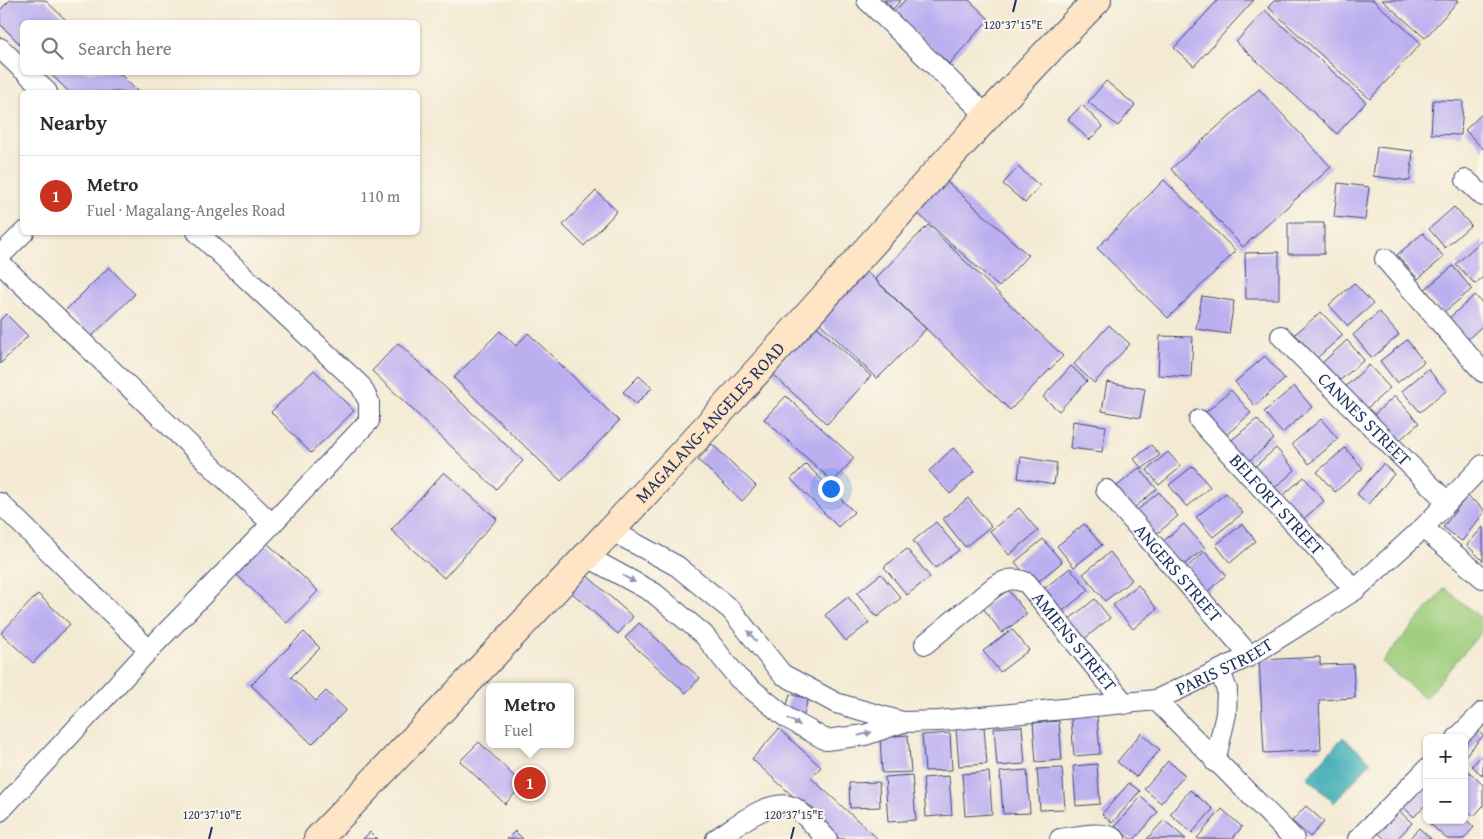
<!DOCTYPE html>
<meta charset="utf-8">
<style>
body{margin:0;font-family:"Gentium Book Plus",serif;background:#f2f2f3;color:#2b2b33}
.controls{position:absolute;right:15px;bottom:15px;display:grid;overflow:hidden;border-radius:8px;box-shadow:0 1px 4px #0004}
.controls button{width:45px;height:45px;display:grid;place-items:center;padding:0;border:0;border-bottom:1px solid #e1e1e2;background:#fff;color:#2b2b33;font:25px sans-serif}
.you{position:absolute;left:830px;top:488px;width:18px;height:18px;margin:-12px;border:4px solid #fff;border-radius:50%;background:#1a73e8;box-shadow:0 0 0 8px #1a73e833}
.badge{display:grid;place-items:center;width:32px;height:32px;border-radius:50%;background:#c8321e;color:#fff;font-size:16px;font-weight:700}
.pin{position:absolute;translate:-50% -50%;border:2px solid #fff;box-shadow:0 1px 5px #0006}
.popup{position:absolute;left:486px;top:683px;width:88px;height:65px;box-sizing:border-box;display:grid;place-content:center;border-radius:8px;background:#fff;filter:drop-shadow(0 1px 4px #0005);font-size:16px;white-space:nowrap;color:#7c7c81}
.popup b{font-size:19px;color:#2b2b33}
.popup::after{content:'';position:absolute;left:50%;top:100%;margin-left:-10px;border:10px solid transparent;border-top-color:#fff}
.list{margin:0;padding:0;list-style:none}
h2{display:flex;justify-content:space-between;align-items:center;height:65px;margin:0;padding:0 20px;font-size:21px}
h2 small{font-size:16px;font-weight:400;color:#7c7c81}
.list li{display:grid;grid-template-columns:32px 1fr auto;gap:15px;align-items:center;box-sizing:border-box;height:80px;padding:0 20px;border-top:1px solid #e1e1e2}
.list b{display:block;font-size:19px;white-space:nowrap}
.list p{margin:0;font-size:16px;white-space:nowrap;color:#7c7c81}
.list em{font-size:16px;font-style:normal;color:#7c7c81}
.icon{flex:none;width:28px;height:28px;fill:none;stroke:currentColor;stroke-width:2;stroke-linecap:round;stroke-linejoin:round}
.map{position:relative;flex:none;width:1483px;height:839px;overflow:hidden}
.search{position:absolute;background:#fff;box-shadow:0 1px 4px #0004;left:20px;top:20px;width:400px;height:55px;display:flex;align-items:center;gap:12px;box-sizing:border-box;padding:0 18px;border-radius:8px;color:#7c7c81;font-size:19px}
.panel{position:absolute;background:#fff;box-shadow:0 1px 4px #0004;left:20px;top:90px;width:400px;height:145px;border-radius:8px}
.map>svg:first-child{display:block}
</style>
<div class="map">
<svg width="1483" height="839" viewBox="0 0 1483 839">
<rect width="100%" height="100%" fill="#fbf7ec"/>
<filter id="ink" filterUnits="userSpaceOnUse"><feTurbulence type="fractalNoise" baseFrequency=".02" numOctaves="2"/><feDisplacementMap in="SourceGraphic" scale="10" xChannelSelector="R" yChannelSelector="G"/><feConvolveMatrix kernelMatrix="1 2 1 2 8 2 1 2 1" color-interpolation-filters="sRGB"/></filter>
<filter id="wash" filterUnits="userSpaceOnUse"><feTurbulence type="fractalNoise" baseFrequency=".0096" numOctaves="4" result="noise"/><feDisplacementMap in="SourceGraphic" scale="20" xChannelSelector="R" yChannelSelector="G"/><feGaussianBlur stdDeviation="1.12" result="paint"/><feColorMatrix in="noise" values="0 0 0 0 0 0 0 0 0 0 0 0 0 0 0 0 0 1.4 0 .05"/><feComposite in="paint" operator="in"/></filter>
<g filter="url(#wash)">
<rect width="100%" height="100%" fill="#f4ead3"/>
<polygon fill="#9fce7d" stroke="#5d7e6e" points="1445,588 1483,620 1483,630 1425,698 1382,662"/>
<polygon fill="#3aacb3" stroke="#2a6e88" points="1343,737 1371,762 1334,803 1307,777"/>
<g id="blocks">
<g fill="#bcaff0">
<polygon points="10,0 45,0 68,22 22,22 22,46 0,24 0,10"/>
<polygon points="884,0 901,0 893,9"/>
<polygon points="905,0 969,0 989,19 949,64 893,13"/>
<polygon points="1218,0 1254,0 1194,66 1174,48"/>
<polygon points="1275,0 1373,0 1421,43 1370,99 1268,7"/>
<polygon points="1382,0 1459,0 1425,38"/>
<polygon points="1265,10 1366,102 1337,134 1236,42"/>
<polygon points="49,72 118,72 138,92 69,92"/>
<polygon points="1106,81 1135,105 1118,126 1088,102"/>
<polygon points="1259,89 1331,167 1243,247 1171,169"/>
<polygon points="1433,100 1463,101 1461,135 1431,134"/>
<polygon points="1082,105 1103,127 1089,140 1068,119"/>
<polygon points="1482,114 1483,115 1483,149 1465,130"/>
<polygon points="1377,147 1413,151 1410,181 1373,176"/>
<polygon points="1018,167 1040,186 1025,203 1003,184"/>
<polygon points="943,178 1028,255 999,287 914,210"/>
<polygon points="1164,180 1236,251 1168,318 1097,248"/>
<polygon points="1338,183 1369,187 1365,220 1334,217"/>
<polygon points="596,191 617,211 584,246 563,225"/>
<polygon points="1454,207 1471,225 1445,248 1429,229"/>
<rect x="1288" y="223" width="36" height="31"/>
<polygon points="928,225 1063,356 1010,410 875,279"/>
<polygon points="1423,233 1444,257 1418,279 1397,255"/>
<polygon points="1483,239 1483,277 1475,284 1456,264"/>
<polygon points="1279,252 1279,299 1246,299 1245,253"/>
<polygon points="1453,266 1472,289 1443,313 1423,291"/>
<polygon points="109,267 135,294 91,337 65,311"/>
<polygon points="866,271 926,329 877,379 818,321"/>
<polygon points="1354,283 1373,304 1348,326 1329,305"/>
<polygon points="1475,295 1483,304 1483,325 1467,340 1448,319"/>
<polygon points="1202,296 1234,301 1229,334 1196,329"/>
<polygon points="1321,312 1343,335 1317,358 1295,334"/>
<polygon points="1379,312 1399,335 1372,358 1353,335"/>
<polygon points="6,314 28,336 0,364 0,320"/>
<polygon points="815,325 871,376 827,424 771,373"/>
<polygon points="1109,325 1130,344 1094,383 1074,364"/>
<polygon points="500,331 516,346 528,333 619,421 561,481 454,378"/>
<polygon points="1160,336 1193,337 1191,377 1158,375"/>
<polygon points="1347,340 1364,360 1337,383 1321,364"/>
<polygon points="1407,340 1424,362 1397,383 1380,361"/>
<polygon points="398,343 523,461 496,489 372,371"/>
<polygon points="1265,356 1285,379 1255,406 1235,382"/>
<polygon points="1369,365 1390,388 1365,410 1344,388"/>
<polygon points="1071,366 1087,381 1059,411 1043,397"/>
<polygon points="1428,369 1446,391 1420,412 1402,391"/>
<polygon points="314,370 354,411 311,453 271,412"/>
<polygon points="639,376 652,388 636,404 623,392"/>
<polygon points="1107,382 1145,389 1140,418 1102,411"/>
<polygon points="1294,386 1312,407 1282,433 1264,412"/>
<polygon points="1231,390 1251,413 1224,437 1204,414"/>
<polygon points="786,396 854,458 833,482 764,419"/>
<polygon points="1395,396 1419,423 1394,445 1370,418"/>
<polygon points="1257,419 1274,439 1246,464 1228,443"/>
<polygon points="1321,419 1338,439 1309,464 1292,444"/>
<polygon points="1073,421 1106,426 1102,452 1070,448"/>
<polygon points="712,444 756,486 742,501 698,460"/>
<polygon points="1151,445 1160,455 1142,469 1134,459"/>
<polygon points="953,448 975,471 950,494 929,471"/>
<polygon points="1276,448 1295,470 1270,492 1251,470"/>
<polygon points="1345,448 1363,468 1335,492 1317,472"/>
<polygon points="1168,452 1181,467 1159,485 1147,470"/>
<polygon points="1021,457 1057,463 1054,484 1018,478"/>
<polygon points="806,464 854,512 838,527 791,479"/>
<polygon points="1383,464 1394,474 1368,504 1357,494"/>
<polygon points="1193,466 1210,487 1187,507 1169,485"/>
<polygon points="1139,468 1157,489 1129,512 1111,491"/>
<polygon points="444,472 497,519 444,578 391,530"/>
<polygon points="1304,477 1324,501 1300,522 1279,499"/>
<polygon points="1159,492 1178,516 1154,536 1134,513"/>
<polygon points="1226,493 1243,513 1213,537 1196,517"/>
<polygon points="1467,496 1483,508 1483,514 1462,541 1443,527"/>
<polygon points="968,498 991,526 965,547 943,519"/>
<polygon points="1019,508 1038,531 1009,555 990,531"/>
<polygon points="936,522 959,550 935,568 913,541"/>
<polygon points="1084,524 1102,545 1074,567 1057,546"/>
<polygon points="1184,524 1205,548 1181,567 1161,543"/>
<polygon points="1242,524 1256,541 1230,563 1216,545"/>
<polygon points="1483,527 1483,561 1467,545"/>
<polygon points="1043,539 1062,562 1034,585 1015,562"/>
<polygon points="264,540 318,591 287,623 233,571"/>
<polygon points="907,549 930,577 907,595 884,567"/>
<polygon points="1205,551 1226,575 1206,593 1185,569"/>
<polygon points="1110,552 1132,580 1105,601 1083,574"/>
<polygon points="1070,568 1089,590 1059,614 1041,591"/>
<polygon points="584,573 633,617 618,634 569,590"/>
<polygon points="881,574 901,598 877,617 857,593"/>
<polygon points="1138,585 1157,609 1133,629 1113,605"/>
<polygon points="1008,590 1027,614 1002,633 983,608"/>
<polygon points="38,594 70,624 33,663 1,633"/>
<polygon points="848,597 869,623 846,641 825,615"/>
<polygon points="1095,599 1110,618 1083,640 1067,621"/>
<polygon points="639,623 700,678 686,693 625,638"/>
<polygon points="1012,629 1029,650 1000,672 983,651"/>
<polygon points="304,632 320,648 291,677 316,701 326,691 346,710 312,744 251,685"/>
<polygon points="1320,657 1320,665 1353,664 1355,698 1319,700 1321,750 1264,753 1259,660"/>
<polygon points="790,694 808,699 803,718 785,713"/>
<polygon points="1097,715 1100,754 1074,756 1071,717"/>
<polygon points="1059,721 1062,760 1036,762 1033,723"/>
<polygon points="1022,726 1025,764 997,766 994,728"/>
<polygon points="1474,726 1483,736 1464,757 1464,738"/>
<polygon points="984,727 987,764 959,766 956,729"/>
<polygon points="779,729 821,767 811,778 878,839 840,839 752,759"/>
<polygon points="950,733 952,770 925,771 922,735"/>
<polygon points="1141,733 1160,750 1136,777 1117,762"/>
<polygon points="908,735 911,772 882,773 880,737"/>
<polygon points="479,742 523,785 505,804 460,761"/>
<polygon points="1483,754 1483,776 1472,766"/>
<polygon points="1168,761 1185,775 1161,803 1144,789"/>
<polygon points="1097,764 1100,804 1076,806 1073,766"/>
<polygon points="1062,768 1065,809 1040,810 1037,769"/>
<polygon points="1466,769 1483,785 1483,806 1474,816 1464,808 1464,771"/>
<polygon points="1027,770 1030,813 1003,814 1000,772"/>
<polygon points="989,772 992,814 965,816 962,774"/>
<polygon points="912,775 916,820 888,822 885,777"/>
<polygon points="949,776 952,815 926,817 923,778"/>
<polygon points="1419,781 1427,788 1427,803 1414,817 1399,803"/>
<polygon points="879,782 880,807 850,808 849,783"/>
<polygon points="1129,783 1140,791 1112,823 1102,814"/>
<polygon points="1190,790 1213,809 1192,833 1170,814"/>
<polygon points="1141,797 1158,812 1135,839 1130,839 1115,826"/>
<polygon points="1306,806 1324,822 1310,837 1292,821"/>
<polygon points="1396,808 1412,823 1397,839 1385,839 1376,831"/>
<polygon points="1222,809 1242,827 1232,839 1199,839 1197,838"/>
<polygon points="1464,818 1474,827 1464,839 1447,839 1428,822 1429,820 1464,820"/>
<polygon points="1164,820 1186,839 1147,839"/>
<polygon points="1419,828 1431,839 1409,839"/>
<polygon points="515,831 523,839 507,839"/>
<polygon points="370,832 377,839 363,839"/>
</g>
</g>
</g>
<g filter="url(#ink)">
<use href="#blocks" fill-opacity="0" stroke="#3c4b70" stroke-width="1"/>
<g fill="none" stroke-linecap="round" stroke-linejoin="round">
<g stroke="#3c4b70" stroke-width="22">
<g id="minor">
<polyline points="867,0 987,116"/>
<polyline points="0,48 22,69"/>
<polyline points="26,72 47,92"/>
<polyline points="1466,180 1483,196"/>
<polyline points="0,256 24,232"/>
<polyline points="1385,259 1483,372"/>
<polyline points="0,263 272,524"/>
<path id="s1" d="M1281,336L1447,502"/>
<path id="s2" d="M1199,420L1355,590"/>
<path id="s3" d="M1106,490L1250,656"/>
<polyline points="0,503 149,650"/>
<polyline points="1423,528 1483,578"/>
<polyline points="610,530 677,566 731,610 782,674 836,703 903,722"/>
<path id="s4" d="M586,556L654,593L704,635L738,678L787,718L826,740L865,735L903,722L939,721L1156,700L1250,656L1355,590L1423,528L1483,465"/>
<path id="s5" d="M925,644L995,586C1007,579 1014,577 1027,583L1125,704"/>
<polyline points="1156,700 1294,839"/>
<polyline points="1457,738 1483,712"/>
<polyline points="1215,762 1226,714 1227,690 1220,671"/>
<polyline points="0,811 149,650 272,524 369,421 369,402 361,386 197,232"/>
<path d="M716,839C735,827 769,798 793,807C801,810 820,832 827,839"/>
<path d="M1060,839C1077,837 1100,830 1115,839"/>
<polyline points="1358,839 1427,769"/>
</g>
</g>
<g stroke="#3c4b70" stroke-width="30">
<g id="secondary">
<path id="s6" d="M318,839C457,694 596,548 732,399C854,266 971,129 1097,0"/>
</g>
</g>
<use href="#minor" stroke="#fff" stroke-width="20"/>
<use href="#secondary" stroke="#fde5c5" stroke-width="28"/>
</g>
<defs><path id="oneway-solid" d="M-6-.8H1V-3.2L6.5 0L1 3.2V.8H-6Z" transform="scale(1.25)"/></defs>
<g fill="#8d97ae">
<use href="#oneway-solid" transform="translate(629 579) rotate(29)"/>
<use href="#oneway-solid" transform="translate(752 636) rotate(-129)"/>
<use href="#oneway-solid" transform="translate(794 722) rotate(30)"/>
<use href="#oneway-solid" transform="translate(865 734) rotate(-14)"/>
</g>
</g>
<path fill="none" stroke="#1b2f5e" stroke-width="2" d="M1013,12L1016,0M209,839L212,827M791,839L794,827"/>
<g text-anchor="middle" stroke-width="4" stroke-linejoin="round" paint-order="stroke">
<g font-size="18" fill="#1b2f5e" stroke="#fbf7ec">
<text dy="6" stroke="none"><textPath href="#s1" startOffset="118">CANNES STREET</textPath></text>
<text dy="6" stroke="none"><textPath href="#s6" startOffset="572">MAGALANG-ANGELES ROAD</textPath></text>
<text dy="6" stroke="none"><textPath href="#s2" startOffset="115">BELFORT STREET</textPath></text>
<text dy="6" stroke="none"><textPath href="#s3" startOffset="110">ANGERS STREET</textPath></text>
<text dy="6" stroke="none"><textPath href="#s5" startOffset="200">AMIENS STREET</textPath></text>
<text dy="6" stroke="none"><textPath href="#s4" startOffset="715">PARIS STREET</textPath></text>
</g>
</g>
<g font-size="12" text-anchor="middle" fill="#1b2f5e" stroke="#fbf7ec" stroke-width="4" stroke-linejoin="round" paint-order="stroke">
<text x="1013" y="29">120°37'15"E</text>
<text x="212" y="819">120°37'10"E</text>
<text x="794" y="819">120°37'15"E</text>
</g>
</svg>
<div class="controls">
<button>+</button>
<button>−</button>
</div>
<div class="you"></div>
<div class="pin badge" style="left:530px;top:783px">1</div>
<div class="popup"><b>Metro</b>Fuel</div>
<div class="search"><svg class="icon" aria-label="search" viewBox="0 0 24 24"><circle cx="10" cy="10" r="6"/><path d="M15 15l6 6"/></svg>Search here</div>
<section class="panel">
<h2>Nearby<small></small></h2>
<ul class="list">
<li><span class="badge">1</span><div><b>Metro</b><p>Fuel · Magalang-Angeles Road</p></div><em>110 m</em></li>
</ul>
</section>
</div>
